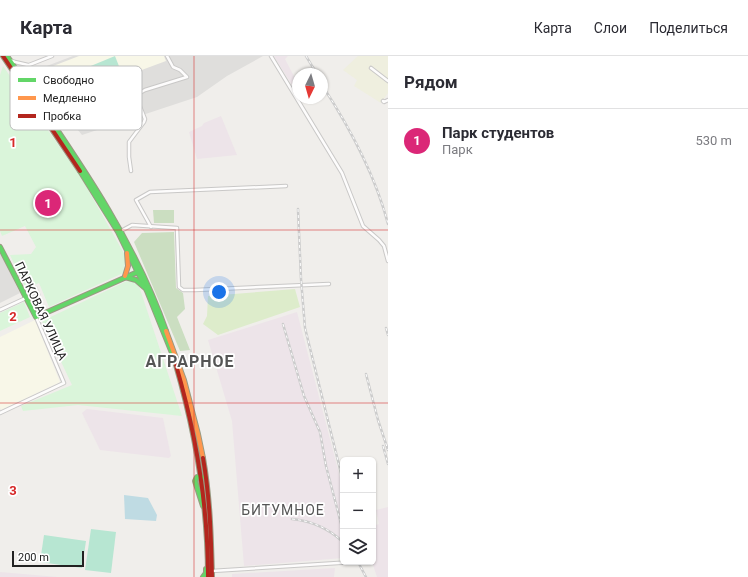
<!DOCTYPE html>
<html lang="ru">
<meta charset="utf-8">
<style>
body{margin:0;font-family:Roboto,sans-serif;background:#f2f2f3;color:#2b2b33}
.controls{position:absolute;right:12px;bottom:12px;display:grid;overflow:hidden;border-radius:6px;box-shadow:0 1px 3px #0004}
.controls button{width:36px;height:36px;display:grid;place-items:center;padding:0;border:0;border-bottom:1px solid #e1e1e2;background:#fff;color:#2b2b33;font:20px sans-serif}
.compass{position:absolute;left:292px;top:12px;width:36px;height:36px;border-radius:50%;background:#fff;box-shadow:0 1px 3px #0004;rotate:185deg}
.scale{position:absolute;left:12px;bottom:10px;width:72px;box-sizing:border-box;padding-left:4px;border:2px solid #222;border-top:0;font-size:11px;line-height:14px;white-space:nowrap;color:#222;-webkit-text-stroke:3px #fff;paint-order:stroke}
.you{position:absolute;left:219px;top:236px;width:14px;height:14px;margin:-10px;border:3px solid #fff;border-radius:50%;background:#1a73e8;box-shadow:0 0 0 6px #1a73e833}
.badge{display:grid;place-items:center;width:26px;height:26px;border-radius:50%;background:#db2777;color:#fff;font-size:13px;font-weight:700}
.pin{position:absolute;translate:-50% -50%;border:2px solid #fff;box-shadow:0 1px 4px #0006}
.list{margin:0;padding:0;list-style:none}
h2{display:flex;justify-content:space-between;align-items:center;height:52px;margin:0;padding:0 16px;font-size:17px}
h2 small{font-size:13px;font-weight:400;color:#7c7c81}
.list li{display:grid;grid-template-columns:26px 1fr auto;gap:12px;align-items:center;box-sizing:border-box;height:64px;padding:0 16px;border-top:1px solid #e1e1e2}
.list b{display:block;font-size:15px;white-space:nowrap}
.list p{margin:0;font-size:13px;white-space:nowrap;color:#7c7c81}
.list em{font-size:13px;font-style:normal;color:#7c7c81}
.icon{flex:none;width:22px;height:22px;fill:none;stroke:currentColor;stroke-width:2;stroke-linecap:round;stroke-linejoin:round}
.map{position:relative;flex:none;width:388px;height:521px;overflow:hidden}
header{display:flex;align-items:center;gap:24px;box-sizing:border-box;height:56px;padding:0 20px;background:#fff;border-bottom:1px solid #e1e1e2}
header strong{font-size:19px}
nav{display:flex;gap:22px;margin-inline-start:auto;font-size:14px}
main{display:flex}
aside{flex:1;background:#fff}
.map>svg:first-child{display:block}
</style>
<header>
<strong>Карта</strong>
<nav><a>Карта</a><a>Слои</a><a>Поделиться</a></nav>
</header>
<main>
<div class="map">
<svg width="388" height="521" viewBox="0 0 388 521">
<rect width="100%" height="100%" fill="#f0eeeb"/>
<g fill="#dfdedc">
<polygon points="73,0 263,0 227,20 197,41 82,79 31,16"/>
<polygon points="0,197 20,237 0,247"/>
</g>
<g fill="#ede4e9">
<polygon points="274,0 288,0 285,3 298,28 298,39"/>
<polygon points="221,60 237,99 197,103 189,76 202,70 204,67"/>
<polygon points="297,256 343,433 343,502 244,510 232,365 208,284"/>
<polygon points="87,353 163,362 171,400 169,402 100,394 82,357"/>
<polygon points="388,451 388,521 377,521 372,506 373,470 379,468 376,454"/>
<polygon points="335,512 334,521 232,521 232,518"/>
<polygon points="0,516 58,521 0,521"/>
</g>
<g fill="#f8f7e8">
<polygon points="79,0 164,0 166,5 66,42 48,12"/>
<polygon points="35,264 60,326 1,354 0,351 0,281"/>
</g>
<polygon fill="#efefdf" points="358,0 388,0 388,37 381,47 354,30 357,24 343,14"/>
<polygon fill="#ddeccb" points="295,233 300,251 218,279 203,268 207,260 208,240"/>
<g fill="#cbdec1">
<polygon points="153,154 174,154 174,167 154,167"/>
<polygon points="174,176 176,232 183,237 185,253 177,261 190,294 180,295 134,186 142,177"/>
</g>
<g fill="#daf5da">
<polygon points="3,10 82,123 126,201 123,217 49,251 39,227 26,233 10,199 31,198 36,191 25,170 2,180 0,175 0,19"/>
<polygon points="127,225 138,227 182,360 78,349 23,355 21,350 72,329 42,265"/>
<polygon points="24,246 30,261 0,275 0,257"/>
</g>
<g fill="#b7e6d2">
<polygon points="115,0 122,18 71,39 64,21"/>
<polygon points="91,473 116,476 111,517 85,514"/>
<polygon points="44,479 86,485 82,512 40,506"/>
</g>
<polygon fill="#e0dfde" points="37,230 41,239 37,241 40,249 34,252 26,235"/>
<polygon fill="#bfdbe3" points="124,439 148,442 157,459 156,465 125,463"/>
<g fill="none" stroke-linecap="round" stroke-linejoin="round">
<g stroke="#c9c8c7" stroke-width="4.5">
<g id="street">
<polyline points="271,0 342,117 363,170 379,184 384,190 388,205"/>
<polyline points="10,4 15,6 28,9"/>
<polyline points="371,12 388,25"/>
<polyline points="17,17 29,9 52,0"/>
<polyline points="23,22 23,18 28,11"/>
<polyline points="383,45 384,46 388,44"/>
<polyline points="131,115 129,101 129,86 144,66 145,63 137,43 138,38 145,34 187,21 180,14 173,11 167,0"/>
<polyline points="151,171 136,144 150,136 286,130"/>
<polyline points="121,175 132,169 177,172 179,231 183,234 195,234 329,228"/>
<polyline points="0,254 26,242"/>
<polyline points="0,357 64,327 36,261"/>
<polyline points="212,515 354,506"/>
</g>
</g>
<g stroke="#999a82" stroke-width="6">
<g id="fast">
<path d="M7,0C66,88 131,174 166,275"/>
<polyline points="80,115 118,176 147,235 172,297"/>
<polyline points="0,191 36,261 140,215"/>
<polyline points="125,221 136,224 144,231"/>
<polyline points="202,421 197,421 195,425 203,450"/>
<polyline points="203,521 206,517 206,513"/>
</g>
</g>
<g stroke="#999a82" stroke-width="6">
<g id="slow">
<polyline points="125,220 128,210 127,197"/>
<polyline points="166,275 184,324 198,378 203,402"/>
</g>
</g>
<g stroke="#999a82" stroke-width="6">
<g id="jam">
<polyline points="3,0 80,115"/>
<path d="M176,309C196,378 208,449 208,521"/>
<path d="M203,402C210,442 211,481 212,521"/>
</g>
</g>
<use href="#street" stroke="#fdfcfc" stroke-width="2.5"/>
<use href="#fast" stroke="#63d668" stroke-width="4"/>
<use href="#slow" stroke="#ff974d" stroke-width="4"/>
<use href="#jam" stroke="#b3261e" stroke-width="4"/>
<g stroke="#ccc" stroke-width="2.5">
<g id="rail">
<polyline points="306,0 317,18"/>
<path d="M322,29C350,72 375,118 388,168"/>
<polyline points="298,153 301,223 305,272 343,425"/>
<polyline points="283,268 304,340 320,376 326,410 343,475"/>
<polyline points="386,272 388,279"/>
<polyline points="366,318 378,364 388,394"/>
<polyline points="383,390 388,408"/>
<path d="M292,463C312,465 328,472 343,486"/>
<polyline points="358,506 366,521"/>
</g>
</g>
<use href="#rail" stroke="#fff" stroke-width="1" stroke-dasharray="3" stroke-linecap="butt"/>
</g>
<path fill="none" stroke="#d62828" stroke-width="1" stroke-opacity="0.55" d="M194,0V521M0,174H388M0,347H388"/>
<g text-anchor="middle" stroke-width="3.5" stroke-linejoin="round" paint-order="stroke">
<g font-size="12" fill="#222" stroke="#fff">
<text transform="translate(41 255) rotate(65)" y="4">ПАРКОВАЯ УЛИЦА</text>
</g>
<g font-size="14" letter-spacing="1" fill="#555" stroke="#fff">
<text x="283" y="459">БИТУМНОЕ</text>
</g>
<g font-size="16" font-weight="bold" letter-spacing="1" fill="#555" stroke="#fff">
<text x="190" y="311">АГРАРНОЕ</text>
</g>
</g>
<rect x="10" y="10" width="132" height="64" rx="6" fill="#fff" stroke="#bdbdbd" stroke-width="1"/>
<rect x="18" y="22" width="18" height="4" fill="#63d668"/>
<rect x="18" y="40" width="18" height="4" fill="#ff974d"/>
<rect x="18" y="58" width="18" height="4" fill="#b3261e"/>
<g font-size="11" fill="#222">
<text x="43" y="28">Свободно</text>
<text x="43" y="46">Медленно</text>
<text x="43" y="64">Пробка</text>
</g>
<g font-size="13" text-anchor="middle" font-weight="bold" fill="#d62828" stroke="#fff" stroke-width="3.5" stroke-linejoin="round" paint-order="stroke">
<text x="13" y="91">1</text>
<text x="13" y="265">2</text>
<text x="13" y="439">3</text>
</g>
</svg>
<div class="controls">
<button>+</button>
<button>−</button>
<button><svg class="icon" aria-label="layers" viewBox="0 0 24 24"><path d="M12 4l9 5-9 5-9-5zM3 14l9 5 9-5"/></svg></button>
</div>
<svg class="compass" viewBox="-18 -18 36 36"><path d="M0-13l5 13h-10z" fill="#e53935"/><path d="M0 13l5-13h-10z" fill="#7c7c81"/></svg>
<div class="scale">200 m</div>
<div class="you"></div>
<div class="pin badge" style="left:48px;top:147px">1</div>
</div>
<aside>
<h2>Рядом<small></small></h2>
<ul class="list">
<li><span class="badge">1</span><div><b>Парк студентов</b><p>Парк</p></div><em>530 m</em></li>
</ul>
</aside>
</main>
